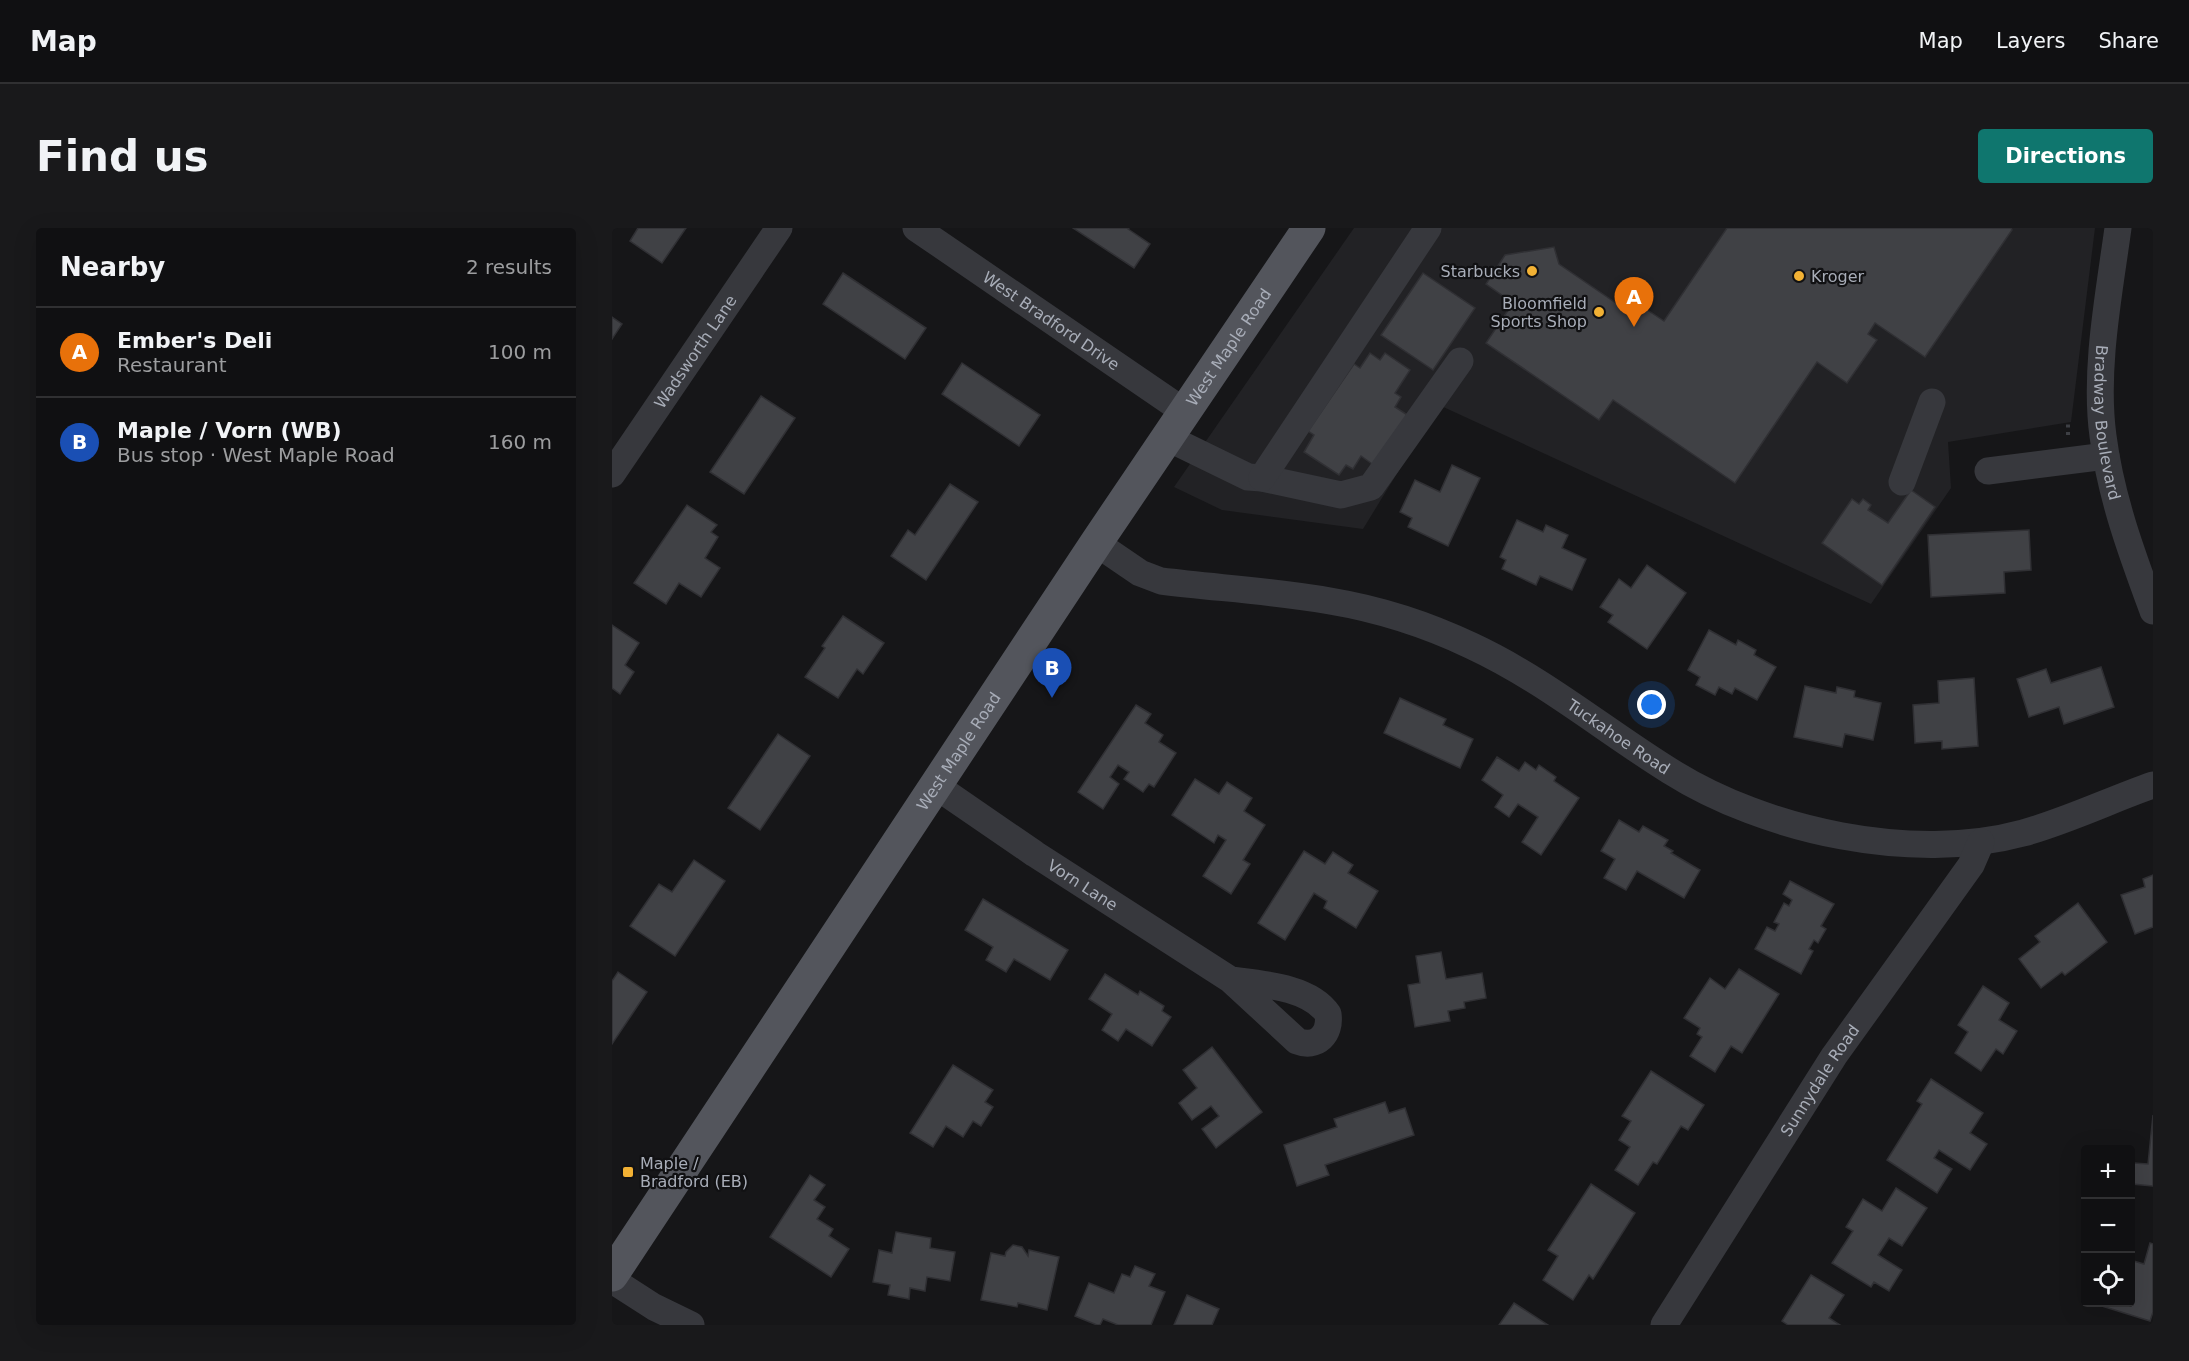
<!DOCTYPE html>
<meta charset="utf-8">
<style>
body{margin:0;font-family:"DejaVu Sans",sans-serif;background:#19191b;color:#f1f3f6}
.controls{position:absolute;right:18px;bottom:18px;display:grid;overflow:hidden;border-radius:6px;box-shadow:0 6px 24px #0002}
.controls button{width:54px;height:54px;display:grid;place-items:center;padding:0;border:0;border-bottom:2px solid #303032;background:#101012;color:#f1f3f6;font:30px sans-serif}
.you{position:absolute;left:1040px;top:477px;width:21px;height:21px;margin:-15px;border:4px solid #fff;border-radius:50%;background:#1a73e8;box-shadow:0 0 0 9px #1a73e833}
.badge{display:grid;place-items:center;width:39px;height:39px;border-radius:50%;background:#0f766e;color:#fff;font-size:20px;font-weight:700}
.pin{position:absolute;translate:-50% -50px;filter:drop-shadow(0 2px 3px #0008)}
.pin::after{content:'';position:absolute;top:32px;width:21px;height:18px;background:inherit;clip-path:polygon(0 0,100% 0,50% 100%)}
.list{margin:0;padding:0;list-style:none}
h2{display:flex;justify-content:space-between;align-items:center;height:78px;margin:0;padding:0 24px;font-size:26px}
h2 small{font-size:20px;font-weight:400;color:#9c9d9f}
.list li{display:grid;grid-template-columns:39px 1fr auto;gap:18px;align-items:center;box-sizing:border-box;height:90px;padding:0 24px;border-top:2px solid #303032}
.list b{display:block;font-size:22px;white-space:nowrap}
.list p{margin:0;font-size:20px;white-space:nowrap;color:#9c9d9f}
.list em{font-size:20px;font-style:normal;color:#9c9d9f}
.icon{flex:none;width:33px;height:33px;fill:none;stroke:currentColor;stroke-width:2;stroke-linecap:round;stroke-linejoin:round}
.map{position:relative;flex:none;width:1541px;height:1097px;overflow:hidden;border-radius:6px}
header{display:flex;align-items:center;gap:36px;box-sizing:border-box;height:84px;padding:0 30px;background:#101012;border-bottom:2px solid #303032}
header strong{font-size:28px}
nav{display:flex;gap:33px;margin-inline-start:auto;font-size:21px}
.intro{display:flex;align-items:center;justify-content:space-between;box-sizing:border-box;height:144px;padding:0 36px}
h1{margin:0;font-size:42px}
.button{padding:15px 27px;border-radius:6px;background:#0f766e;color:#fff;font-size:21px;font-weight:700}
main{display:flex;gap:36px;padding:0 36px}
aside{flex:1;background:#101012;border-radius:6px;box-shadow:0 6px 24px #0002}
.map>svg:first-child{display:block}
</style>
<header>
<strong>Map</strong>
<nav><a>Map</a><a>Layers</a><a>Share</a></nav>
</header>
<div class="intro"><h1>Find us</h1><a class="button">Directions</a></div>
<main>
<aside>
<h2>Nearby<small>2 results</small></h2>
<ul class="list">
<li><span class="badge" style="background:#e8710a">A</span><div><b>Ember's Deli</b><p>Restaurant</p></div><em>100 m</em></li>
<li><span class="badge" style="background:#1a4fb4">B</span><div><b>Maple / Vorn (WB)</b><p>Bus stop · West Maple Road</p></div><em>160 m</em></li>
</ul>
</aside>
<div class="map">
<svg width="1541" height="1097" viewBox="0 0 1541 1097">
<rect width="100%" height="100%" fill="#161618"/>
<polygon fill="#222225" points="742,0 1483,0 1459,194 1336,214 1339,260 1259,376 827,177 751,301 610,282 562,259"/>
<g fill="#404145" stroke="#303034" stroke-width="1.5">
<polygon points="26,0 74,0 50,35 18,13"/>
<polygon points="461,0 517,0 516,1 538,16 522,40"/>
<polygon points="1115,0 1399,0 1400,2 1313,129 1263,95 1256,106 1265,112 1235,155 1205,134 1123,255 1001,172 987,192 874,115 901,75 874,56 893,27 942,19 947,36 1004,75 1010,65 1052,93"/>
<polygon points="231,45 314,100 293,131 211,76"/>
<polygon points="811,45 863,80 821,142 769,107"/>
<polygon points="0,89 10,96 0,111"/>
<polygon points="758,125 768,132 773,125 798,142 783,165 789,169 783,179 797,188 763,238 749,228 741,241 734,237 727,247 692,224 702,207 696,203 742,136 748,140"/>
<polygon points="350,135 428,187 407,218 330,166"/>
<polygon points="149,168 183,190 132,266 98,244"/>
<polygon points="840,237 868,250 836,318 796,299 800,290 788,284 803,252 828,264"/>
<polygon points="338,256 366,274 314,352 279,328 296,302 303,307"/>
<polygon points="1299,262 1323,279 1270,357 1210,315 1240,271 1247,276 1251,271 1259,277 1256,282 1276,295"/>
<polygon points="75,277 105,297 99,304 106,309 93,330 108,340 89,369 67,355 54,376 22,355"/>
<polygon points="905,292 931,304 934,297 956,307 950,320 974,331 960,362 928,348 924,357 890,341 894,332 888,329"/>
<polygon points="1417,302 1419,342 1392,344 1393,365 1319,369 1316,307"/>
<polygon points="1035,337 1074,365 1035,421 996,394 1001,387 988,379 1007,351 1019,360"/>
<polygon points="231,388 272,415 251,446 245,441 226,470 193,449 213,420 210,418"/>
<polygon points="0,397 27,415 13,437 22,444 8,466 0,460"/>
<polygon points="1097,402 1124,417 1126,412 1144,422 1142,427 1164,439 1145,472 1123,460 1120,466 1107,459 1103,467 1084,457 1088,449 1076,442"/>
<polygon points="1489,439 1502,479 1452,496 1447,479 1417,489 1405,451 1434,441 1439,455"/>
<polygon points="1362,450 1366,518 1330,521 1330,513 1303,515 1301,477 1327,475 1326,453"/>
<polygon points="1193,458 1224,465 1225,459 1243,463 1242,469 1269,475 1261,512 1233,506 1230,519 1182,509"/>
<polygon points="788,470 834,491 831,497 861,511 848,540 772,505"/>
<polygon points="524,477 539,486 533,495 551,507 547,514 564,525 542,559 537,556 531,564 512,551 517,544 506,537 498,549 507,556 491,581 466,564"/>
<polygon points="166,506 198,528 148,602 116,580"/>
<polygon points="885,529 907,543 913,534 924,542 927,537 944,549 942,553 967,570 929,627 910,614 926,589 906,576 897,589 883,579 891,567 870,552"/>
<polygon points="583,551 607,566 615,554 640,570 632,583 653,597 631,632 638,636 619,666 591,648 614,612 606,607 602,615 560,587"/>
<polygon points="1007,592 1027,604 1031,598 1056,612 1052,618 1061,623 1059,625 1088,642 1072,670 1025,643 1014,662 992,650 1003,631 989,623"/>
<polygon points="692,623 713,636 721,624 741,637 736,645 766,663 744,700 712,680 715,673 702,665 673,712 646,695"/>
<polygon points="82,632 113,653 63,728 18,698 47,656 60,664"/>
<polygon points="1541,647 1541,699 1523,706 1509,667 1533,659 1531,651"/>
<polygon points="1178,653 1222,676 1209,698 1214,701 1206,715 1202,712 1197,721 1201,723 1189,746 1143,721 1155,699 1163,703 1167,696 1162,694 1172,675 1177,678 1180,672 1171,666"/>
<polygon points="371,671 456,722 438,752 402,731 394,744 374,732 381,719 353,702"/>
<polygon points="1466,675 1495,714 1453,747 1450,744 1429,760 1407,731 1428,714 1423,708"/>
<polygon points="829,724 834,751 870,745 874,770 852,774 853,780 836,783 838,793 803,799 796,757 808,755 804,728"/>
<polygon points="1127,741 1167,766 1130,825 1119,818 1103,844 1078,828 1090,809 1085,806 1088,800 1072,790 1098,750 1113,761"/>
<polygon points="6,744 35,764 0,816 0,753"/>
<polygon points="493,746 526,767 528,763 552,778 550,783 559,789 540,818 514,801 506,813 490,802 500,786 477,771"/>
<polygon points="1371,758 1397,775 1387,792 1405,803 1391,826 1384,821 1369,843 1343,825 1356,804 1346,797"/>
<polygon points="600,819 650,884 604,920 590,901 607,888 599,878 580,892 567,875 585,860 571,842"/>
<polygon points="341,837 381,862 373,874 381,879 369,898 361,893 351,909 334,898 321,919 298,905"/>
<polygon points="1039,843 1092,877 1076,902 1069,898 1045,936 1041,934 1026,957 1003,942 1018,919 1007,912 1019,893 1010,888"/>
<polygon points="1319,851 1371,885 1358,905 1375,916 1358,942 1327,922 1322,930 1340,941 1325,965 1275,932 1310,876 1305,873"/>
<polygon points="773,874 777,885 793,880 802,907 713,937 717,947 685,958 672,917 725,899 722,891"/>
<polygon points="1541,887 1541,958 1520,956 1522,935 1536,936"/>
<polygon points="198,947 213,957 202,972 213,979 205,991 221,1001 217,1008 237,1021 219,1049 158,1009"/>
<polygon points="979,956 1023,985 981,1051 977,1047 961,1072 931,1052 946,1028 936,1022"/>
<polygon points="1284,960 1315,980 1290,1018 1277,1010 1266,1027 1290,1042 1277,1063 1262,1054 1259,1059 1220,1035 1241,1003 1234,999 1251,971 1270,983"/>
<polygon points="284,1004 319,1010 318,1020 343,1024 338,1053 315,1049 313,1063 298,1060 297,1071 276,1067 278,1057 261,1054 267,1022 280,1025"/>
<polygon points="1538,1015 1541,1016 1541,1084 1538,1093 1477,1074 1518,1074 1518,1032 1532,1036"/>
<polygon points="401,1017 410,1019 416,1028 417,1022 447,1029 435,1082 406,1075 405,1079 369,1072 379,1025 393,1028 394,1024"/>
<polygon points="523,1038 543,1046 537,1058 553,1064 539,1097 506,1097 491,1091 488,1097 485,1097 463,1088 477,1055 502,1065 510,1046 518,1049"/>
<polygon points="1199,1047 1232,1067 1217,1090 1228,1097 1176,1097 1170,1093"/>
<polygon points="575,1067 607,1081 600,1097 562,1097"/>
<polygon points="902,1075 936,1097 887,1097"/>
</g>
<g fill="none" stroke-linecap="round" stroke-linejoin="round">
<polyline stroke="#3d3f44" stroke-width="4" stroke-dasharray="3 4.5" stroke-linecap="butt" points="1456,207 1456,192"/>
<g stroke="#37383d" stroke-width="27">
<path id="s1" d="M304,0L573,184"/>
<path id="s2" d="M1506,0C1497,66 1482,142 1491,208C1499,270 1520,326 1541,383"/>
<polyline points="556,210 636,249 650,250 729,267 759,259 848,133"/>
<polyline points="1376,243 1494,228"/>
<path id="s3" d="M0,246L167,0"/>
<polyline points="650,250 816,0"/>
<polyline points="1290,254 1320,174"/>
<path id="s4" d="M484,315L528,345L549,353C605,360 662,363 718,373C766,381 816,397 860,418C931,451 992,502 1058,543C1153,603 1301,635 1411,605C1455,593 1498,572 1541,557"/>
<path id="s5" d="M324,558L423,626L619,752L685,813C705,821 719,806 716,786C698,759 650,756 619,752"/>
<polyline points="0,1052 42,1079 79,1097"/>
<path id="s6" d="M1052,1097L1222,828L1359,637L1369,614"/>
</g>
<path stroke="#53555c" stroke-width="33" id="s7" d="M0,1047L484,315L697,0"/>
</g>
<g fill="#f2b134" stroke="#111113" stroke-width="2">
<circle cx="920" cy="43" r="6"/>
<circle cx="1187" cy="48" r="6"/>
<circle cx="987" cy="84" r="6"/>
<rect x="10" y="938" width="12" height="12" rx="3"/>
</g>
<g text-anchor="middle" stroke-width="4.5" stroke-linejoin="round" paint-order="stroke">
<g font-size="16" fill="#a8adb8" stroke="#111113" text-anchor="end">
<text x="908" y="49">Starbucks</text>
<text x="1199" y="54" text-anchor="start">Kroger</text>
<text x="975" y="81">Bloomfield<tspan x="975" dy="18">Sports Shop</tspan></text>
<text x="28" y="941" text-anchor="start">Maple /<tspan x="28" dy="18">Bradford (EB)</tspan></text>
</g>
<g font-size="16" fill="#a8adb8" stroke="#111113">
<text dy="6" stroke="none"><textPath href="#s1" startOffset="164">West Bradford Drive</textPath></text>
<text dy="6" stroke="none"><textPath href="#s7" startOffset="1114">West Maple Road</textPath></text>
<text dy="6" stroke="none"><textPath href="#s3" startOffset="148">Wadsworth Lane</textPath></text>
<text dy="6" stroke="none"><textPath href="#s2" startOffset="196">Bradway Boulevard</textPath></text>
<text dy="6" stroke="none"><textPath href="#s4" startOffset="568">Tuckahoe Road</textPath></text>
<text dy="6" stroke="none"><textPath href="#s7" startOffset="628">West Maple Road</textPath></text>
<text dy="6" stroke="none"><textPath href="#s5" startOffset="177">Vorn Lane</textPath></text>
<text dy="6" stroke="none"><textPath href="#s6" startOffset="290">Sunnydale Road</textPath></text>
</g>
</g>
</svg>
<div class="controls">
<button>+</button>
<button>−</button>
<button><svg class="icon" aria-label="locate" viewBox="0 0 24 24"><circle cx="12" cy="12" r="6"/><path d="M12 2v4M12 18v4M2 12h4M18 12h4"/></svg></button>
</div>
<div class="you"></div>
<div class="pin badge" style="left:1022px;top:99px;background:#e8710a">A</div>
<div class="pin badge" style="left:440px;top:470px;background:#1a4fb4">B</div>
</div>
</main>
